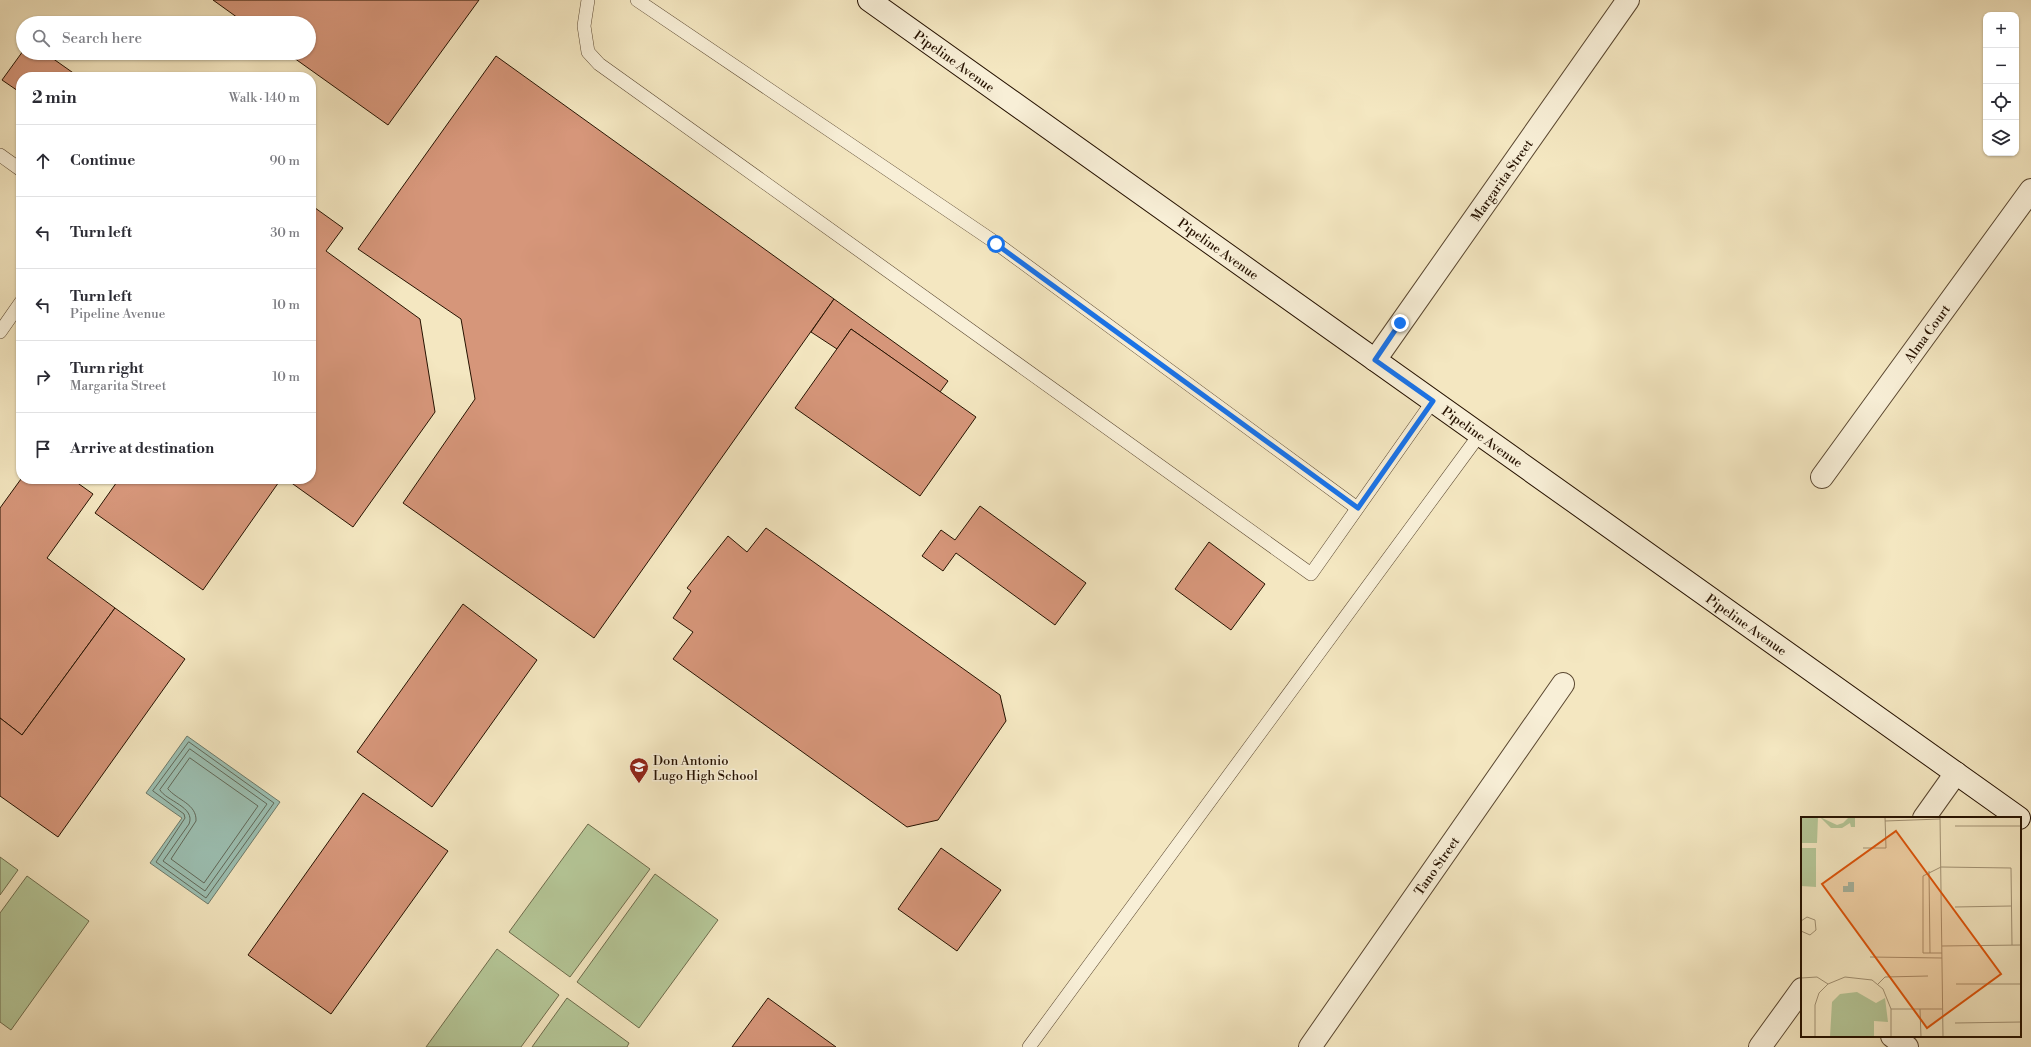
<!DOCTYPE html>
<meta charset="utf-8">
<style>
body{margin:0;font-family:"Libre Bodoni",serif;background:#f7f7f7;color:#2b2b33}
.controls{position:absolute;right:12px;top:12px;display:grid;overflow:hidden;border-radius:8px;box-shadow:0 1px 3px #0004}
.controls button{width:36px;height:36px;display:grid;place-items:center;padding:0;border:0;border-bottom:1px solid #e1e1e2;background:#fff;color:#2b2b33;font:20px sans-serif}
.stop{position:absolute;width:12px;height:12px;margin:-9px;border:3px solid #1a73e8;border-radius:50%;background:#fff}
.stop.end{background:#1a73e8;border-color:#fff;box-shadow:0 1px 4px #0008}
.list{margin:0;padding:0;list-style:none}
h2{display:flex;justify-content:space-between;align-items:center;height:52px;margin:0;padding:0 16px;font-size:17px}
h2 small{font-size:13px;font-weight:400;color:#7c7c81}
.list li{display:grid;grid-template-columns:26px 1fr auto;gap:12px;align-items:center;box-sizing:border-box;height:72px;padding:0 16px;border-top:1px solid #e1e1e2}
.list b{display:block;font-size:15px;white-space:nowrap}
.list p{margin:0;font-size:13px;white-space:nowrap;color:#7c7c81}
.list em{font-size:13px;font-style:normal;color:#7c7c81}
.icon{flex:none;width:22px;height:22px;fill:none;stroke:currentColor;stroke-width:2;stroke-linecap:round;stroke-linejoin:round}
.map{position:relative;flex:none;width:2031px;height:1047px;overflow:hidden}
.search{position:absolute;background:#fff;box-shadow:0 1px 3px #0004;left:16px;top:16px;width:300px;height:44px;display:flex;align-items:center;gap:10px;box-sizing:border-box;padding:0 14px;border-radius:22px;color:#7c7c81;font-size:15px}
.panel{position:absolute;background:#fff;box-shadow:0 1px 3px #0004;left:16px;top:72px;width:300px;height:412px;border-radius:16px}
.map>svg:first-child{display:block}
</style>
<div class="map">
<svg width="2031" height="1047" viewBox="0 0 2031 1047">
<rect width="100%" height="100%" fill="#f4e7c1"/>
<filter id="stains"><feTurbulence type="fractalNoise" baseFrequency=".005" numOctaves="4"/><feColorMatrix values="0 0 0 0 .2 0 0 0 0 .09 0 0 0 0 .02 0 0 0 .5 -.17"/></filter>
<radialGradient id="worn" r=".72"><stop offset=".6" stop-color="#630" stop-opacity="0"/><stop offset="1" stop-color="#630" stop-opacity=".3"/></radialGradient>
<g fill="#b5c798" stroke="#6e6c4c">
<polygon points="588,824 650,869 570,977 509,932"/>
<polygon points="0,857 18,870 0,895"/>
<polygon points="655,874 718,920 639,1028 577,982"/>
<polygon points="27,876 89,921 11,1030 0,1022 0,913"/>
<polygon points="497,949 559,995 521,1047 426,1047"/>
<polygon points="567,998 629,1043 627,1047 532,1047"/>
</g>
<polygon fill="#9cc0b3" stroke="#6d7a6b" points="187,736 280,802 208,904 150,863 182,818 146,793"/>
<g fill="none" stroke-linecap="round" stroke-linejoin="round">
<g stroke="#61695a" stroke-width="1">
<polygon points="189,742 274,803 206,898 156,862 185,818 184,814 153,791"/>
<path d="M190,749L267,804L205,891L163,861L189,824C196,807 166,801 160,790Z"/>
<path d="M190,758L258,806L204,883L171,859L196,821C197,804 177,800 168,789Z"/>
</g>
</g>
<g fill="#d6967a" stroke="#261200">
<polygon points="213,0 479,0 388,125 287,53 309,53 309,23 245,23"/>
<polygon points="23,51 23,53 45,53 79,77 21,77 21,93 2,80"/>
<polygon points="496,56 834,299 594,638 403,503 475,399 461,319 358,249"/>
<polygon points="311,205 343,228 326,251 420,319 435,412 353,527 286,479 311,479"/>
<polygon points="834,299 948,381 940,392 851,329 837,349 811,332"/>
<polygon points="851,329 976,417 920,496 795,408"/>
<polygon points="21,479 72,479 93,494 47,558 115,608 22,735 0,718 0,508"/>
<polygon points="119,479 281,479 203,590 95,513"/>
<polygon points="980,506 1086,583 1055,625 956,553 943,571 922,556 941,530 955,540"/>
<polygon points="766,528 1000,695 1006,721 938,820 907,827 673,659 693,632 673,618 691,591 687,588 728,536 747,552"/>
<polygon points="1209,542 1265,584 1231,630 1175,589"/>
<polygon points="463,604 537,660 432,807 357,752"/>
<polygon points="115,608 185,659 58,837 0,796 0,718 22,735"/>
<polygon points="363,793 448,851 331,1014 248,955"/>
<polygon points="941,848 1001,890 957,951 898,909"/>
<polygon points="768,998 836,1047 732,1047"/>
</g>
<g fill="none" stroke-linecap="round" stroke-linejoin="round">
<g stroke="#5a4730" stroke-width="14">
<g id="lane">
<polyline points="588,0 584,26 588,52 599,64 1311,574 1433,401"/>
<polyline points="637,0 996,243 1357,508"/>
<polyline points="0,155 21,170"/>
<polyline points="0,332 21,302"/>
<polyline points="1029,1047 1480,434"/>
</g>
</g>
<g stroke="#5a4730" stroke-width="24">
<g id="street">
<path id="s1" d="M1375,360L1628,0"/>
<path id="s2" d="M1822,477L2031,190"/>
<polyline points="1924,818 1956,773"/>
<polyline points="1892,1036 1907,1047"/>
<path id="s3" d="M1310,1047L1563,684"/>
<polyline points="1760,1047 1802,989"/>
</g>
</g>
<g stroke="#261200" stroke-width="24">
<g id="secondary">
<path id="s4" d="M869,0L2019,818"/>
</g>
</g>
<use href="#lane" stroke="#f8efd7" stroke-width="13"/>
<use href="#street" stroke="#f8efd7" stroke-width="22"/>
<use href="#secondary" stroke="#f8efd7" stroke-width="22"/>
</g>
<g fill="none" stroke-linecap="round" stroke-linejoin="round">
<polyline stroke="#1a73e8" stroke-width="5" points="996,244 1358,508 1433,401 1375,360 1400,323"/>
</g>
<defs>
<g id="school-pin" transform="scale(1)"><path d="M0 17L-7.5 6A9.5 9.5 0 1 1 7.5 6Z" fill="#8f2418" stroke="#f8efd7"/><path d="M0-5L7-2L0 1L-7-2ZM-4 1L0 2.5L4 1V4Q0 6-4 4Z" fill="#fff"/></g>
</defs>
<g fill-rule="evenodd">
<use href="#school-pin" x="639" y="767"/>
</g>
<g text-anchor="middle" stroke-width="3" stroke-linejoin="round" paint-order="stroke">
<g font-size="13" fill="#261200" stroke="#f8efd7">
<text dy="5" stroke="none"><textPath href="#s4" startOffset="105">Pipeline Avenue</textPath></text>
<text dy="5" stroke="none"><textPath href="#s1" startOffset="220">Margarita Street</textPath></text>
<text dy="5" stroke="none"><textPath href="#s4" startOffset="429">Pipeline Avenue</textPath></text>
<text dy="5" stroke="none"><textPath href="#s2" startOffset="178">Alma Court</textPath></text>
<text dy="5" stroke="none"><textPath href="#s4" startOffset="753">Pipeline Avenue</textPath></text>
<text dy="5" stroke="none"><textPath href="#s4" startOffset="1077">Pipeline Avenue</textPath></text>
<text dy="5" stroke="none"><textPath href="#s3" startOffset="221">Tano Street</textPath></text>
</g>
<g font-size="13" fill="#261200" stroke="#f8efd7" text-anchor="start">
<text x="653" y="765">Don Antonio<tspan x="653" dy="15">Lugo High School</tspan></text>
</g>
</g>
<g transform="translate(1801 817)">
<rect width="220" height="220" fill="#f4e7c1"/>
<path d="M0,0H17L16,26H0ZM19,0L36,8L42,6L48,0H54V10H50L49,6L41,11H30ZM0,31H15V70L0,69ZM56,175L75,186L84,181L87,205L73,204V220H29L31,185L39,177Z" fill="#b5c798"/>
<path d="M47,65H53V75H42V69H47Z" fill="#9cc0b3"/>
<path fill="none" stroke="#a29274" stroke-width="1" d="M139,0L142,220M84,4L139,2M154,9H220M62,31H85L84,0M128,54L129,136M154,90L210,89M0,104L6,100L14,103L15,113L9,118L0,114M141,129L220,128M141,136H122V59L140,50L210,51L211,128M69,140L141,141M0,161L16,160L27,167M77,167L84,160L127,159M155,167H220M90,192H141M119,192L120,220M154,206L220,205M14,220V188L18,176L27,167L44,160L71,163L82,172L90,192V220"/>
<path fill="#de550b" fill-opacity="0.15" stroke="#de550b" stroke-width="2" d="M95,14L200,157L126,211L21,67Z"/>
<rect width="220" height="220" fill="none" stroke="#261200" stroke-width="2"/>
</g>
<rect width="100%" height="100%" filter="url(#stains)"/>
<rect width="100%" height="100%" fill="url(#worn)"/>
</svg>
<div class="controls">
<button>+</button>
<button>−</button>
<button><svg class="icon" aria-label="locate" viewBox="0 0 24 24"><circle cx="12" cy="12" r="6"/><path d="M12 2v4M12 18v4M2 12h4M18 12h4"/></svg></button>
<button><svg class="icon" aria-label="layers" viewBox="0 0 24 24"><path d="M12 4l9 5-9 5-9-5zM3 14l9 5 9-5"/></svg></button>
</div>
<div class="stop" style="left:996px;top:244px"></div>
<div class="stop end" style="left:1400px;top:323px"></div>
<div class="search"><svg class="icon" aria-label="search" viewBox="0 0 24 24"><circle cx="10" cy="10" r="6"/><path d="M15 15l6 6"/></svg>Search here</div>
<section class="panel">
<h2>2 min<small>Walk · 140 m</small></h2>
<ul class="list">
<li><svg class="icon" aria-label="ahead" viewBox="0 0 24 24"><path d="M12 20V5M6 11l6-6 6 6"/></svg><div><b>Continue</b></div><em>90 m</em></li>
<li><svg class="icon" aria-label="left" viewBox="0 0 24 24"><path d="M17 20v-9H6M10 6l-5 5 5 5"/></svg><div><b>Turn left</b></div><em>30 m</em></li>
<li><svg class="icon" aria-label="left" viewBox="0 0 24 24"><path d="M17 20v-9H6M10 6l-5 5 5 5"/></svg><div><b>Turn left</b><p>Pipeline Avenue</p></div><em>10 m</em></li>
<li><svg class="icon" aria-label="right" viewBox="0 0 24 24"><path d="M7 20v-9h11M14 6l5 5-5 5"/></svg><div><b>Turn right</b><p>Margarita Street</p></div><em>10 m</em></li>
<li><svg class="icon" aria-label="arrive" viewBox="0 0 24 24"><path d="M6 21V4h12l-3 4 3 4H6"/></svg><div><b>Arrive at destination</b></div></li>
</ul>
</section>
</div>
